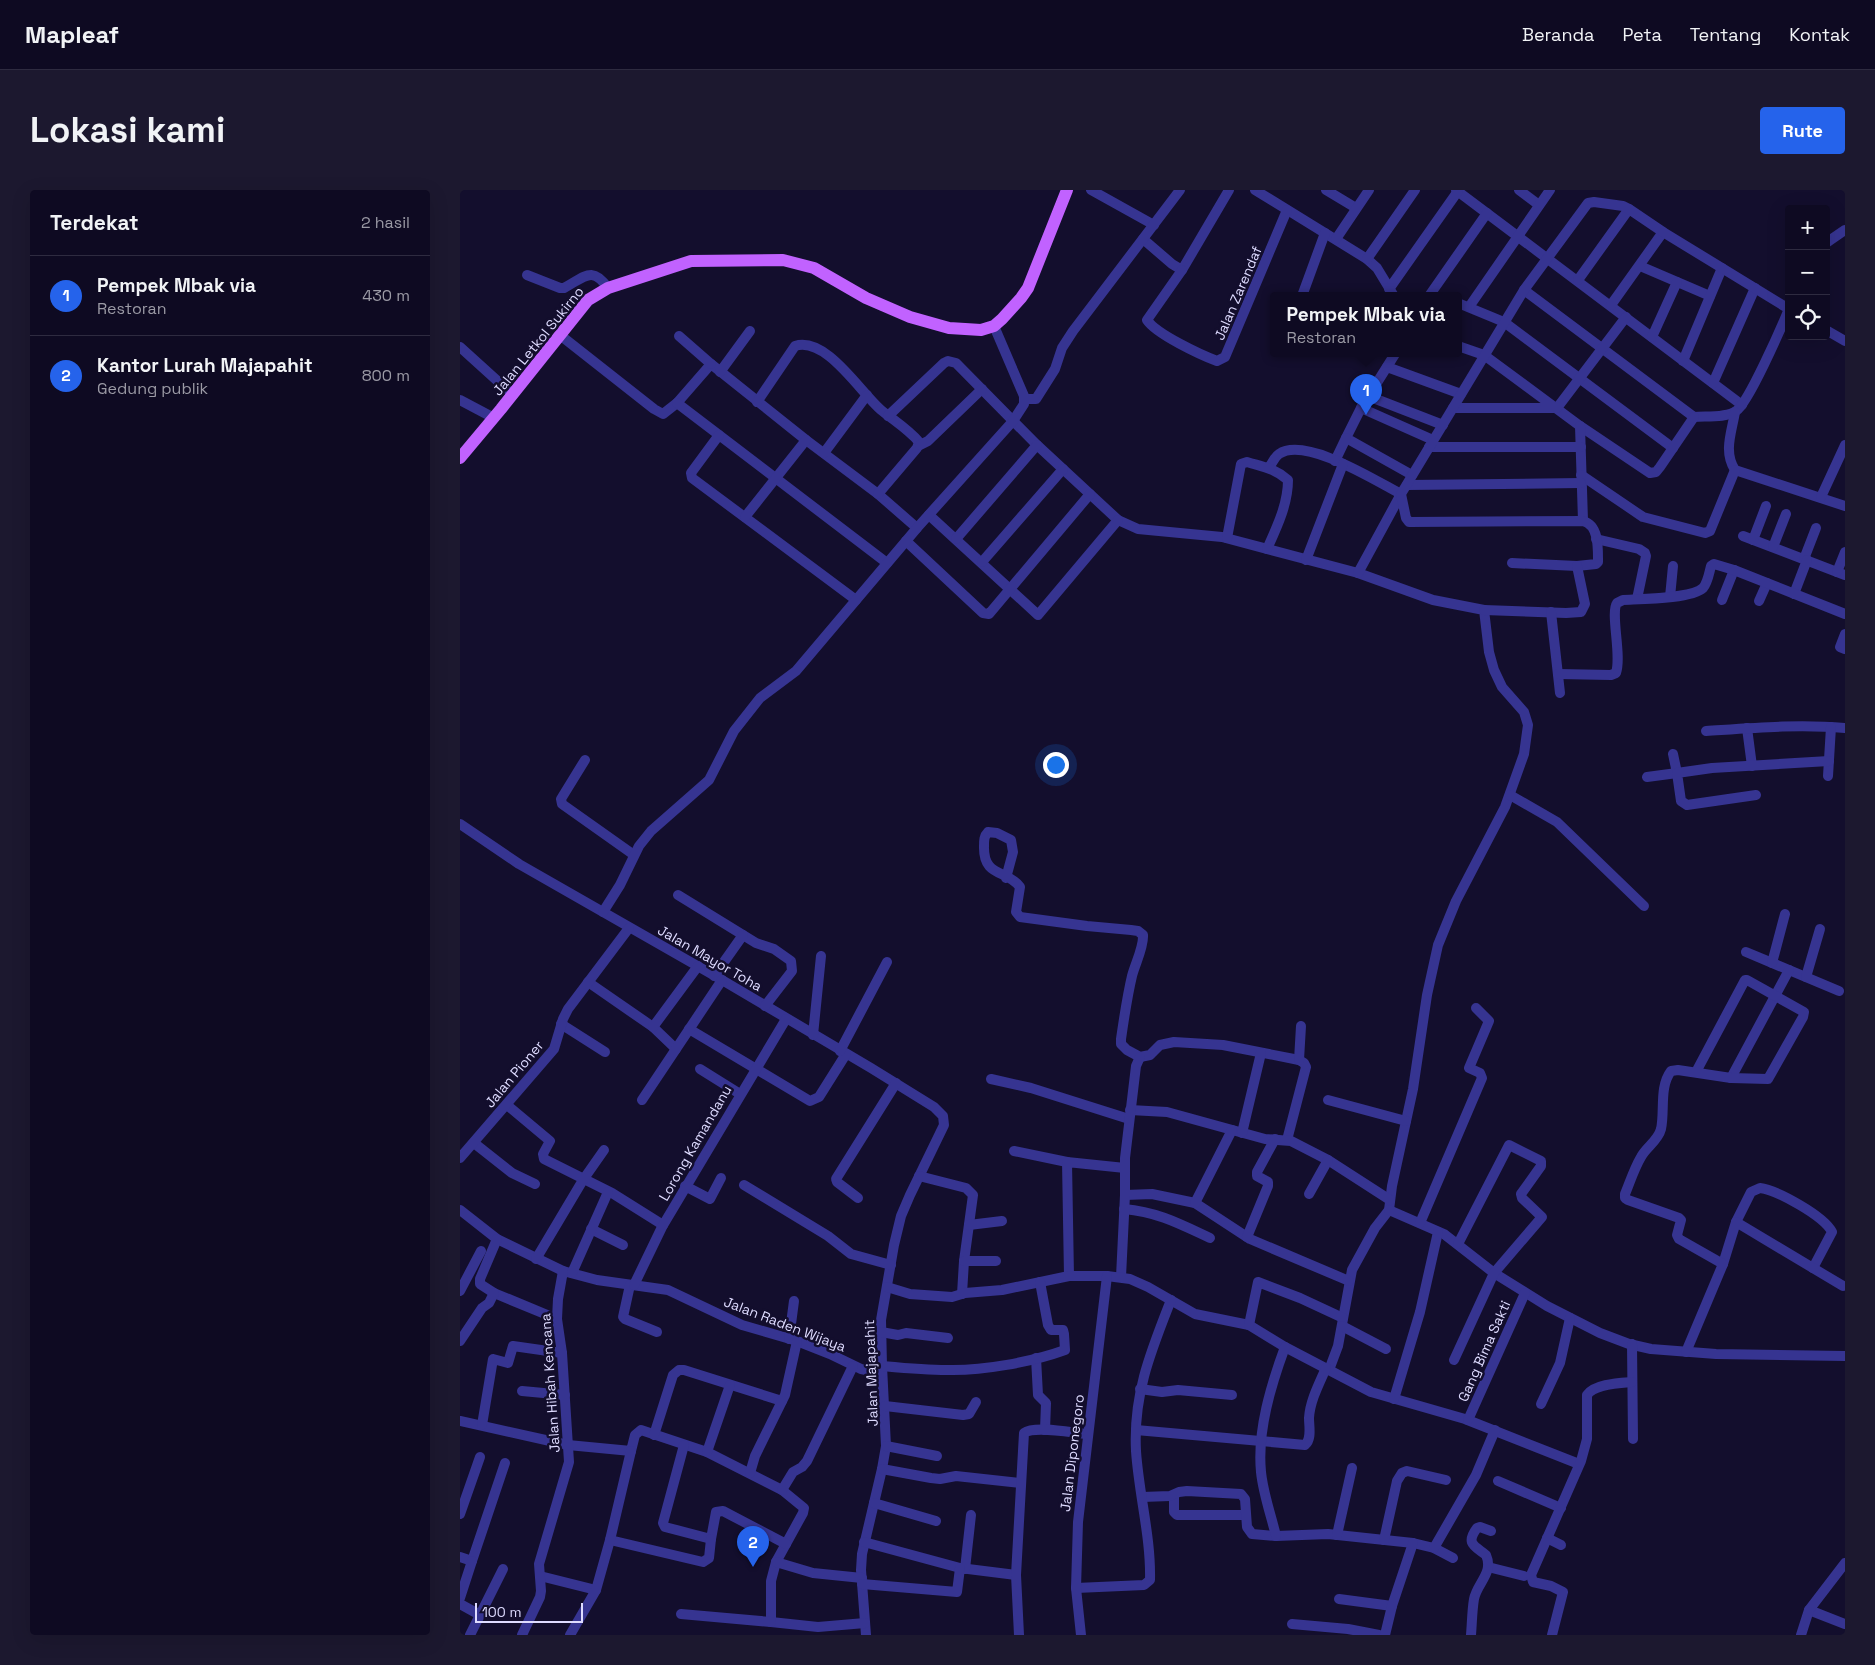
<!DOCTYPE html>
<html lang="id">
<meta charset="utf-8">
<style>
body{margin:0;font-family:"Space Grotesk",sans-serif;background:#1c182f;color:#f1f3f6}
.controls{position:absolute;right:15px;top:15px;display:grid;overflow:hidden;border-radius:5px;box-shadow:0 5px 20px #0002}
.controls button{width:45px;height:45px;display:grid;place-items:center;padding:0;border:0;border-bottom:1px solid #2e2b40;background:#0e0a22;color:#f1f3f6;font:25px sans-serif}
.scale{position:absolute;left:15px;bottom:12px;width:108px;box-sizing:border-box;padding-left:5px;border:2px solid #dedbff;border-top:0;font-size:14px;line-height:18px;white-space:nowrap;color:#dedbff;-webkit-text-stroke:4px #130e2d;paint-order:stroke}
.you{position:absolute;left:595px;top:574px;width:18px;height:18px;margin:-12px;border:4px solid #fff;border-radius:50%;background:#1a73e8;box-shadow:0 0 0 8px #1a73e833}
.badge{display:grid;place-items:center;width:32px;height:32px;border-radius:50%;background:#2563eb;color:#fff;font-size:16px;font-weight:700}
.pin{position:absolute;translate:-50% -41px;filter:drop-shadow(0 1px 2px #0008)}
.pin::after{content:'';position:absolute;top:26px;width:18px;height:15px;background:inherit;clip-path:polygon(0 0,100% 0,50% 100%)}
.popup{position:absolute;left:810px;top:102px;width:192px;height:65px;box-sizing:border-box;display:grid;place-content:center;border-radius:5px;background:#0e0a22;filter:drop-shadow(0 1px 4px #0005);font-size:16px;white-space:nowrap;color:#9b9aa5}
.popup b{font-size:19px;color:#f1f3f6}
.popup::after{content:'';position:absolute;left:50%;top:100%;margin-left:-10px;border:10px solid transparent;border-top-color:#0e0a22}
.list{margin:0;padding:0;list-style:none}
h2{display:flex;justify-content:space-between;align-items:center;height:65px;margin:0;padding:0 20px;font-size:21px}
h2 small{font-size:16px;font-weight:400;color:#9b9aa5}
.list li{display:grid;grid-template-columns:32px 1fr auto;gap:15px;align-items:center;box-sizing:border-box;height:80px;padding:0 20px;border-top:1px solid #2e2b40}
.list b{display:block;font-size:19px;white-space:nowrap}
.list p{margin:0;font-size:16px;white-space:nowrap;color:#9b9aa5}
.list em{font-size:16px;font-style:normal;color:#9b9aa5}
.icon{flex:none;width:28px;height:28px;fill:none;stroke:currentColor;stroke-width:2;stroke-linecap:round;stroke-linejoin:round}
.map{position:relative;flex:none;width:1385px;height:1445px;overflow:hidden;border-radius:5px}
header{display:flex;align-items:center;gap:30px;box-sizing:border-box;height:70px;padding:0 25px;background:#0e0a22;border-bottom:1px solid #2e2b40}
header strong{font-size:24px}
nav{display:flex;gap:28px;margin-inline-start:auto;font-size:18px}
.intro{display:flex;align-items:center;justify-content:space-between;box-sizing:border-box;height:120px;padding:0 30px}
h1{margin:0;font-size:35px}
.button{padding:12px 22px;border-radius:5px;background:#2563eb;color:#fff;font-size:18px;font-weight:700}
main{display:flex;gap:30px;padding:0 30px}
aside{flex:1;background:#0e0a22;border-radius:5px;box-shadow:0 5px 20px #0002}
.map>svg:first-child{display:block}
</style>
<header>
<strong>Mapleaf</strong>
<nav><a>Beranda</a><a>Peta</a><a>Tentang</a><a>Kontak</a></nav>
</header>
<div class="intro"><h1>Lokasi kami</h1><a class="button">Rute</a></div>
<main>
<aside>
<h2>Terdekat<small>2 hasil</small></h2>
<ul class="list">
<li><span class="badge">1</span><div><b>Pempek Mbak via</b><p>Restoran</p></div><em>430 m</em></li>
<li><span class="badge">2</span><div><b>Kantor Lurah Majapahit</b><p>Gedung publik</p></div><em>800 m</em></li>
</ul>
</aside>
<div class="map">
<svg width="1385" height="1445" viewBox="0 0 1385 1445">
<rect width="100%" height="100%" fill="#130e2d"/>
<g fill="none" stroke-linecap="round" stroke-linejoin="round">
<g stroke="#363491" stroke-width="10">
<polyline points="631,0 694,35"/>
<polyline points="795,0 907,69 917,78 934,106"/>
<polyline points="866,0 896,18"/>
<polyline points="996,0 1282,215"/>
<polyline points="1059,0 1079,15"/>
<polyline points="683,49 712,74 722,80 769,0"/>
<polyline points="876,49 909,0"/>
<polyline points="1366,53 1385,40"/>
<polyline points="907,69 955,0"/>
<polyline points="1180,76 1250,106"/>
<path d="M722,80L687,130C696,144 741,165 757,171L765,167L827,20"/>
<path d="M67,85L100,98H104C125,87 132,75 148,98"/>
<polyline points="1118,90 1169,19"/>
<polyline points="929,99 998,1"/>
<path d="M1064,100L1234,227C1247,226 1266,228 1276,221C1288,214 1322,136 1329,119"/>
<polyline points="842,106 865,43"/>
<polyline points="969,106 1027,23"/>
<polyline points="998,113 1044,132 1213,258"/>
<polyline points="1151,115 1203,42"/>
<polyline points="1009,117 1090,0"/>
<polyline points="1366,140 1385,151"/>
<polyline points="100,145 194,219 203,224 217,213 251,174 346,250 418,304 457,338"/>
<polyline points="219,146 251,174"/>
<polyline points="1192,147 1217,92"/>
<polyline points="998,156 1024,165 1120,236 1190,283 1196,282 1200,277 1234,227"/>
<polyline points="0,157 53,205"/>
<polyline points="935,164 901,218 886,248 952,285"/>
<polyline points="1223,171 1262,78"/>
<polyline points="927,177 1001,204"/>
<polyline points="260,182 290,141"/>
<polyline points="1253,193 1295,98"/>
<polyline points="908,206 983,235"/>
<polyline points="565,209 576,209 595,179 602,158 613,141 720,0"/>
<polyline points="0,210 34,228"/>
<path d="M297,212L335,156C366,146 400,202 421,220C433,230 448,239 459,252L457,258L418,304"/>
<polyline points="217,213 427,373"/>
<polyline points="901,218 973,250"/>
<polyline points="993,218 1097,218 1166,127"/>
<path d="M1275,222C1272,241 1263,262 1275,280L1385,316"/>
<polyline points="428,226 484,173 488,171 496,173 577,255 658,330 678,339 762,347 898,383 973,410 1024,420 1029,462 1034,480 1042,497 1064,522 1068,535 1064,564 1045,617 996,711 978,755 967,805 953,899 932,996 929,1020 915,1038 892,1080 878,1156 869,1180"/>
<polyline points="1120,236 1123,331"/>
<polyline points="259,245 231,283 232,288 396,410"/>
<polyline points="460,255 468,251 522,199"/>
<polyline points="969,257 1121,257"/>
<polyline points="364,263 407,205"/>
<polyline points="875,271 886,248"/>
<path d="M809,277C813,273 814,267 819,264C845,246 916,291 941,304L898,383"/>
<polyline points="1121,285 1183,327 1245,343 1250,341 1275,280"/>
<polyline points="947,295 1121,293"/>
<polyline points="1361,307 1385,255"/>
<polyline points="469,325 578,425 658,330"/>
<polyline points="285,327 346,250"/>
<polyline points="1283,346 1385,385"/>
<path d="M767,348L781,274L787,272C803,277 814,278 828,290C828,314 817,337 807,359"/>
<polyline points="496,349 577,255"/>
<polyline points="1136,349 1179,359 1185,363 1186,366 1177,409"/>
<polyline points="1293,350 1306,316"/>
<polyline points="446,351 523,423 529,424 630,304"/>
<polyline points="1313,357 1326,324"/>
<polyline points="1344,369 1356,338"/>
<polyline points="846,370 883,274"/>
<polyline points="522,372 603,279"/>
<path d="M1052,373L1117,376L1136,374L1138,372C1138,358 1139,335 1123,331L949,332L946,328L941,304L1064,100L1128,13L1134,12L1163,16L1169,19L1203,42L1329,119"/>
<polyline points="1377,382 1385,362"/>
<polyline points="1334,404 1347,370"/>
<polyline points="1210,407 1213,376"/>
<polyline points="1262,410 1274,380"/>
<polyline points="1299,411 1307,393"/>
<polyline points="1024,420 1106,423 1121,422 1125,414 1117,376"/>
<polyline points="1091,422 1100,503"/>
<polyline points="1385,444 1380,457 1385,459"/>
<path d="M1098,484L1151,485L1156,483C1162,465 1150,423 1157,413L1163,410C1180,409 1231,409 1243,398C1248,392 1249,383 1251,376L1254,374L1274,380L1385,424"/>
<polyline points="1287,538 1292,576"/>
<path d="M1246,541C1292,538 1338,534 1385,538"/>
<polyline points="125,570 101,609 102,614 174,665"/>
<polyline points="1368,586 1371,537"/>
<polyline points="1187,587 1217,583 1213,564"/>
<polyline points="1050,605 1097,632 1184,716"/>
<polyline points="1296,605 1227,615 1221,611 1217,583 1252,578 1369,571"/>
<polyline points="0,634 59,674 262,790 411,878 474,917 483,926 484,935 450,1005 441,1026 434,1055 421,1130 422,1176 426,1256 422,1279 402,1364 401,1380 406,1445"/>
<path d="M546,688L553,662L551,650L537,643L528,642C524,646 524,650 524,656C523,688 547,679 560,697L556,722L560,727L627,736L671,740L678,741L683,745C684,757 675,774 672,786C667,807 664,828 661,849V854L667,860L680,867L690,865L700,855L714,852L763,855L839,870L844,873L846,877L827,950"/>
<polyline points="218,705 296,753 314,759 331,771 332,781 305,816"/>
<polyline points="143,722 160,695 179,656 191,641 249,590 274,541 300,508 336,481 457,338 553,231 564,214 564,206 534,136"/>
<polyline points="1286,762 1379,801"/>
<polyline points="1312,773 1325,724"/>
<polyline points="254,786 283,745"/>
<polyline points="1346,787 1360,739"/>
<polyline points="128,792 193,837 216,859"/>
<polyline points="101,834 145,862"/>
<polyline points="193,837 238,776"/>
<polyline points="229,839 350,911 359,907 386,864"/>
<polyline points="353,845 361,766"/>
<polyline points="380,861 427,772"/>
<polyline points="839,870 841,836"/>
<polyline points="240,879 280,904"/>
<polyline points="1271,888 1329,780"/>
<polyline points="531,889 571,898 669,929"/>
<polyline points="182,910 262,790"/>
<polyline points="868,910 946,931"/>
<polyline points="47,915 90,951 83,964 84,969 152,1003 203,1035"/>
<polyline points="670,920 707,922 805,949 831,951 868,970 930,1010"/>
<polyline points="782,943 801,863"/>
<polyline points="14,953 52,983 75,994"/>
<polyline points="554,961 607,972"/>
<polyline points="0,968 94,859 103,829 108,819 169,738"/>
<polyline points="459,986 506,998 513,1005 504,1071 502,1104"/>
<polyline points="284,995 368,1046 391,1064 431,1075"/>
<polyline points="225,996 250,1009 261,988"/>
<polyline points="849,1004 868,970"/>
<polyline points="665,1005 692,1004 735,1013 790,1049 889,1091"/>
<polyline points="398,1008 377,992 376,989 436,893"/>
<polyline points="735,1013 772,940"/>
<path d="M664,1019C698,1022 720,1034 750,1048"/>
<polyline points="0,1020 37,1049 103,1081 137,1090 208,1100 282,1135 337,1151 370,1164 401,1179 422,1183"/>
<polyline points="929,1020 984,1044 1034,1083 1087,1116 1140,1143 1169,1154 1191,1159 1256,1164 1385,1166"/>
<path d="M1276,1032L1291,1002L1300,998C1317,1000 1364,1026 1372,1042L1353,1078"/>
<polyline points="960,1033 1022,888 1020,883 1009,878 1029,831 1016,818"/>
<polyline points="509,1035 542,1031"/>
<polyline points="131,1039 163,1055"/>
<polyline points="787,1047 808,996 808,992 797,986 797,982 815,949"/>
<polyline points="37,1049 20,1089 20,1094 34,1103 97,1129"/>
<polyline points="76,1069 123,990 144,960"/>
<polyline points="504,1071 536,1071"/>
<polyline points="1263,1074 1276,1032 1383,1096"/>
<polyline points="112,1083 148,1002"/>
<polyline points="609,1086 607,972 665,978"/>
<polyline points="661,1087 665,1005 665,968 676,876 680,867"/>
<polyline points="170,1095 163,1127 165,1129 197,1142"/>
<polyline points="174,1095 202,1037 326,829"/>
<polyline points="427,1097 450,1104 492,1107 505,1103 542,1100 609,1086 647,1086 670,1089 688,1097 735,1124 789,1135 825,1157 911,1202 1005,1229 1119,1274"/>
<polyline points="0,1101 21,1061"/>
<polyline points="789,1135 798,1092 840,1108 883,1128"/>
<polyline points="882,1136 926,1159"/>
<polyline points="421,1142 438,1145 446,1143 488,1148"/>
<polyline points="329,1149 334,1111"/>
<polyline points="0,1151 22,1118 29,1113 34,1103"/>
<polyline points="1172,1154 1173,1249"/>
<path d="M1226,1162L1263,1074L1219,1049L1217,1045L1221,1030L1219,1028L1168,1010L1165,1008V1004C1170,992 1174,979 1181,967C1186,957 1198,951 1201,939C1205,921 1199,897 1211,881L1218,880L1271,888L1308,889L1343,827L1344,822L1287,790H1285L1236,882"/>
<polyline points="576,1168 578,1205 586,1213 585,1240"/>
<polyline points="994,1170 1034,1083 1082,1027 1062,1008 1061,1004 1081,976 1081,971 1049,955 998,1054"/>
<path d="M422,1176C444,1178 465,1180 487,1180C522,1181 572,1172 605,1160L604,1144L603,1140H591L588,1135L580,1092"/>
<polyline points="680,1199 702,1202 718,1200 772,1205"/>
<polyline points="62,1201 105,1205"/>
<polyline points="934,1209 960,1122 978,1042"/>
<polyline points="1081,1214 1100,1173 1110,1128"/>
<polyline points="425,1216 503,1225 509,1224 516,1212"/>
<polyline points="1008,1230 1065,1103"/>
<polyline points="0,1231 108,1255 171,1261 175,1245 181,1240 247,1262 322,1300 344,1318 343,1323 316,1372 311,1391 311,1432 358,1437 405,1433"/>
<polyline points="22,1235 33,1169 48,1173 53,1156 102,1163"/>
<path d="M676,1240L845,1255C852,1249 849,1237 849,1228C850,1211 859,1194 866,1178"/>
<polyline points="194,1245 213,1185 219,1180 224,1180 322,1211"/>
<polyline points="224,1255 203,1333 205,1337 251,1349 256,1322 263,1321 326,1354"/>
<polyline points="426,1256 477,1266"/>
<polyline points="247,1262 270,1195"/>
<polyline points="422,1279 471,1288 480,1289 496,1286 561,1293"/>
<polyline points="290,1283 295,1266 325,1205 337,1151"/>
<polyline points="1038,1291 1101,1318"/>
<polyline points="322,1300 333,1282 342,1277 347,1271 393,1176"/>
<polyline points="714,1305 714,1322 717,1325 786,1325"/>
<polyline points="682,1307 710,1306 719,1302 727,1301 781,1304 785,1309 787,1337 792,1344 816,1346 868,1344 953,1353 974,1358 993,1368"/>
<polyline points="414,1313 476,1331"/>
<polyline points="0,1324 20,1267"/>
<polyline points="877,1345 892,1278"/>
<path d="M816,1346C811,1325 803,1303 801,1282C797,1241 811,1195 825,1157"/>
<polyline points="1087,1348 1101,1355"/>
<polyline points="150,1350 243,1372 249,1368 251,1349"/>
<polyline points="924,1350 937,1291 942,1283 947,1281 986,1290"/>
<polyline points="404,1352 500,1378 556,1385"/>
<polyline points="974,1358 1016,1285 1035,1240"/>
<polyline points="0,1367 12,1371 45,1273"/>
<polyline points="316,1372 353,1383 402,1388"/>
<polyline points="1028,1377 1064,1386"/>
<polyline points="505,1379 511,1325"/>
<polyline points="80,1386 136,1400"/>
<polyline points="402,1394 497,1402 500,1378"/>
<path d="M616,1398L684,1395L690,1390C691,1347 679,1305 676,1261C673,1204 691,1161 711,1110"/>
<polyline points="0,1408 12,1371"/>
<polyline points="879,1409 932,1416"/>
<polyline points="0,1414 20,1425"/>
<polyline points="1349,1420 1385,1434"/>
<polyline points="221,1424 311,1432"/>
<polyline points="832,1434 888,1439 919,1445"/>
<polyline points="10,1445 43,1379"/>
<polyline points="62,1445 80,1407 81,1401 79,1374 109,1272 102,1163 97,1129 98,1109 103,1081"/>
<polyline points="110,1445 136,1400 150,1350 171,1261"/>
<path d="M559,1445L556,1385L564,1243C575,1235 613,1243 627,1244"/>
<polyline points="621,1445 616,1398 618,1332 647,1086"/>
<polyline points="925,1445 932,1416 953,1353"/>
<path d="M1011,1445C1012,1433 1012,1421 1014,1409C1017,1393 1034,1383 1026,1365C1015,1356 1005,1354 1017,1338L1020,1337L1031,1341"/>
<path d="M1092,1445L1103,1402L1091,1396L1073,1392L1071,1385L1121,1271L1127,1249V1205C1134,1194 1159,1193 1172,1192"/>
<polyline points="1341,1445 1349,1420 1385,1373"/>
</g>
<polyline stroke="#c162ff" stroke-width="12" points="0,268 41,219 128,110 148,98 231,71 323,70 354,78 406,108 450,127 489,138 521,140 534,136 542,129 561,108 568,98 607,0"/>
</g>
<g text-anchor="middle" stroke-width="5" stroke-linejoin="round" paint-order="stroke">
<g font-size="14" fill="#dedbff" stroke="#130e2d">
<text transform="translate(778 103) rotate(-67)" y="5">Jalan Zarendaf</text>
<text transform="translate(78 151) rotate(-51)" y="5">Jalan Letkol Sukirno</text>
<text transform="translate(250 768) rotate(30)" y="5">Jalan Mayor Toha</text>
<text transform="translate(54 884) rotate(-50)" y="5">Jalan Pioner</text>
<text transform="translate(235 953) rotate(-60)" y="5">Lorong Kamandanu</text>
<text transform="translate(325 1134) rotate(21)" y="5">Jalan Raden Wijaya</text>
<text transform="translate(1024 1161) rotate(-66)" y="5">Gang Bima Sakti</text>
<text transform="translate(411 1183) rotate(-92)" y="5">Jalan Majapahit</text>
<text transform="translate(90 1193) rotate(-94)" y="5">Jalan Hibah Kencana</text>
<text transform="translate(612 1263) rotate(-83)" y="5">Jalan Diponegoro</text>
</g>
</g>
</svg>
<div class="controls">
<button>+</button>
<button>−</button>
<button><svg class="icon" aria-label="locate" viewBox="0 0 24 24"><circle cx="12" cy="12" r="6"/><path d="M12 2v4M12 18v4M2 12h4M18 12h4"/></svg></button>
</div>
<div class="scale">100 m</div>
<div class="you"></div>
<div class="pin badge" style="left:906px;top:225px">1</div>
<div class="popup"><b>Pempek Mbak via</b>Restoran</div>
<div class="pin badge" style="left:293px;top:1377px">2</div>
</div>
</main>
